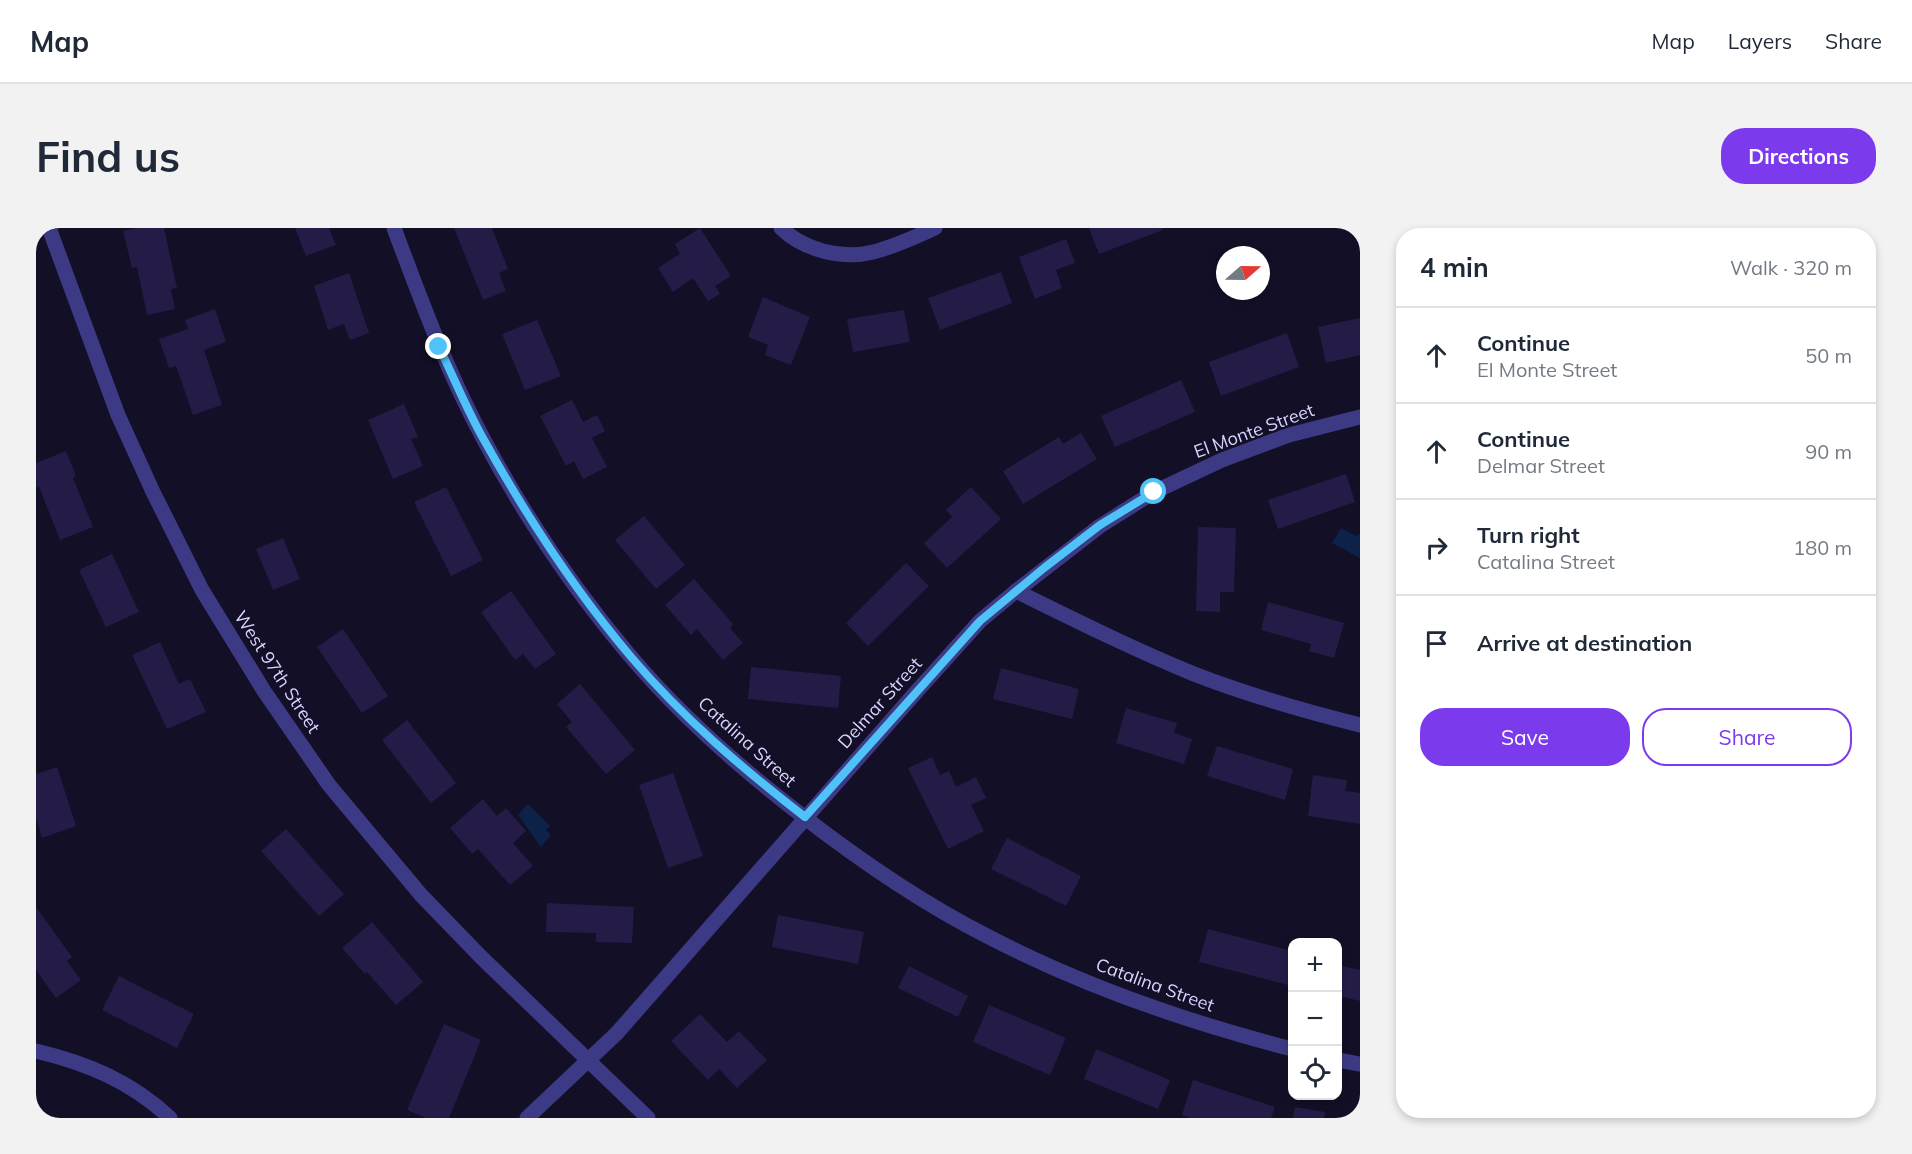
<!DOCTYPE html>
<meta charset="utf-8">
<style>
body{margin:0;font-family:Mulish,sans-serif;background:#f2f2f3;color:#1f2937}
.controls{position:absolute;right:18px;bottom:18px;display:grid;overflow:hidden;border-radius:12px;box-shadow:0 3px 9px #0003}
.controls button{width:54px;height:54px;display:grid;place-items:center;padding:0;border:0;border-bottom:2px solid #e0e1e3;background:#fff;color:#1f2937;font:30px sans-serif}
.compass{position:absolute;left:1180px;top:18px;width:54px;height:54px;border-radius:50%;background:#fff;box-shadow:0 3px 9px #0003;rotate:70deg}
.stop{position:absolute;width:18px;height:18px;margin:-14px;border:4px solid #4fc3f7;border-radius:50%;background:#fff}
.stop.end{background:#4fc3f7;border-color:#fff;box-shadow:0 2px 6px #0008}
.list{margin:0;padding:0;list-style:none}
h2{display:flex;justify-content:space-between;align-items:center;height:78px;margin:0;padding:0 24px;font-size:26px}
h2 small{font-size:20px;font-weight:400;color:#747a83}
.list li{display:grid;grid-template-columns:39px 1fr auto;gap:18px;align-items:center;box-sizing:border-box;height:96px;padding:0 24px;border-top:2px solid #e0e1e3}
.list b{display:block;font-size:22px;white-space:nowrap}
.list p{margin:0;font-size:20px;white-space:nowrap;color:#747a83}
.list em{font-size:20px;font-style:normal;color:#747a83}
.actions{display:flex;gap:12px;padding:18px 24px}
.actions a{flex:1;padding:14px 0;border:2px solid #7c3aed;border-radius:24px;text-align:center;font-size:21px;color:#7c3aed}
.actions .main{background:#7c3aed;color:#fff}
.icon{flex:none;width:33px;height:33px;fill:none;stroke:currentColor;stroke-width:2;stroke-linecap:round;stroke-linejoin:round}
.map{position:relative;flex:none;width:1324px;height:890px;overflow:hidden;border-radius:24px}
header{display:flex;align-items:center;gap:36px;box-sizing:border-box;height:84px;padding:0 30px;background:#fff;border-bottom:2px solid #e0e1e3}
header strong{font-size:28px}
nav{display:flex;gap:33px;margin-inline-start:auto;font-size:21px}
.intro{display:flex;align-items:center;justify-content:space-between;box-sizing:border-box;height:144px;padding:0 36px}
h1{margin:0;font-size:42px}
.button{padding:15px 27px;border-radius:24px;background:#7c3aed;color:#fff;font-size:21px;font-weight:700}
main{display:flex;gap:36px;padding:0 36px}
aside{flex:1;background:#fff;border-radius:24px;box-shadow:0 3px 9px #0003}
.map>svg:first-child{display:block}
</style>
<header>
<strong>Map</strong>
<nav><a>Map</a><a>Layers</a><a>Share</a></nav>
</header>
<div class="intro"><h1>Find us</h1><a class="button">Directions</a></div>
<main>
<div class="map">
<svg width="1324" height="890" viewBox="0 0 1324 890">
<rect width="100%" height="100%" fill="#130f26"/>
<g fill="#0c2248">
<polygon points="1305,300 1320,308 1324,305 1324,330 1296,315"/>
<polygon points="492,576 514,598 510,602 515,607 505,619 482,587"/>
</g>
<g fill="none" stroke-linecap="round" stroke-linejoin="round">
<polyline stroke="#0c2248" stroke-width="7" points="0,251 0,256"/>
</g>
<g fill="#241b47">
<polygon points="100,0 128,0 141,60 135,61 139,81 111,87 101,39 96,40 87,3"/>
<polygon points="259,0 293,0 300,17 270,28"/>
<polygon points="418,0 456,0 472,41 463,45 470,63 447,72"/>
<polygon points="664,0 695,48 679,58 684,66 672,73 657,50 637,64 622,40 644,26 639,16"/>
<polygon points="1053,0 1126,0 1127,2 1063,26"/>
<polygon points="1030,11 1039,35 1020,42 1026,60 999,71 983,29"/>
<polygon points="965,44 976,75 904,102 892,70"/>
<polygon points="313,45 333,105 314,112 308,96 292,102 278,58"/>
<polygon points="727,69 774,89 755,137 729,127 732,117 712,109"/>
<polygon points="179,81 190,114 168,122 186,177 157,187 140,138 133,140 123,111 152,101 149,92"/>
<polygon points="868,82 874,114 817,124 811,91"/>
<polygon points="1324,90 1324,127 1290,135 1282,99"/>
<polygon points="501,92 525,148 489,162 466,106"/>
<polygon points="1251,105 1263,139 1185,168 1173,134"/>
<polygon points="1145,152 1159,184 1079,219 1065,188"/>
<polygon points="536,172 547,194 561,187 569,203 556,210 571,239 547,251 538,233 530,238 504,188"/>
<polygon points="368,176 382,209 375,211 387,238 357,251 332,192"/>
<polygon points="1045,205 1061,231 987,276 967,243 1023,209 1027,216"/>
<polygon points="30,223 40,248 37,250 57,299 24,312 0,251 0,235"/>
<polygon points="1310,246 1319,274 1242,301 1232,272"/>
<polygon points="410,259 447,332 415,348 378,274"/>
<polygon points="935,259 965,291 911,340 888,315 916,289 910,282"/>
<polygon points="608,288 649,337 620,361 579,312"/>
<polygon points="1162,299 1200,300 1198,364 1184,364 1184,384 1160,383"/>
<polygon points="247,310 264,351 237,362 220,321"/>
<polygon points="76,326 103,384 70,399 43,342"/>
<polygon points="870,335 893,358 832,418 810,395"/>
<polygon points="658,351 697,396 694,400 707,415 687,432 661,401 655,407 629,377"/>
<polygon points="475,363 520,426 499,441 487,426 479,432 445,384"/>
<polygon points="1232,374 1308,395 1298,430 1273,423 1275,416 1225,402"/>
<polygon points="307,401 352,468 326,485 281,419"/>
<polygon points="124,414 143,456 154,451 170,484 131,501 96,427"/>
<polygon points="715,439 805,448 802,480 712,471"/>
<polygon points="965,440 1043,461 1036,491 957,471"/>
<polygon points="544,456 599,522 570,546 530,499 536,494 521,476"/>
<polygon points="1090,480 1141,495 1138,505 1156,511 1148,536 1080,515"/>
<polygon points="371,492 420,555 395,575 346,512"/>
<polygon points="1181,518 1257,541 1249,572 1171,548"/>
<polygon points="896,529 904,547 913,543 920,559 940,549 950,570 935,577 948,603 912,621 872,540"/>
<polygon points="21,539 40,598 6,610 0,590 0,546"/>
<polygon points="637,545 667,628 632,640 603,557"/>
<polygon points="1277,547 1311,552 1309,563 1324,565 1324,596 1272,588"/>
<polygon points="447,571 461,588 470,580 490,603 477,615 497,638 474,657 442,621 436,626 414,600"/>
<polygon points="250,601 308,666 283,688 225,623"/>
<polygon points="971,610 1045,648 1030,678 955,641"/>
<polygon points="511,675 598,679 596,715 560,714 560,705 510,704"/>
<polygon points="0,679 36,729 31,733 45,752 20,770 0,742"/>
<polygon points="742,687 828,704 822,736 736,719"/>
<polygon points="336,694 387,754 360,777 331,744 329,746 306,720"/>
<polygon points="1172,701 1256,723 1256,740 1252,757 1163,734"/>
<polygon points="1302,737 1324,742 1324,773 1302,768"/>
<polygon points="873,738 932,768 922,789 862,760"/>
<polygon points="83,748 158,786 141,820 66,782"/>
<polygon points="953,777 1030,810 1014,847 937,814"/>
<polygon points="664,786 691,814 703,803 731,832 701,860 683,841 672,852 635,813"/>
<polygon points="408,796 445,812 413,890 390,890 371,882"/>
<polygon points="1060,821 1134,852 1122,881 1048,851"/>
<polygon points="1157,852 1239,879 1235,890 1154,890 1146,887"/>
<polygon points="1259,879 1289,884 1288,890 1257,890"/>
</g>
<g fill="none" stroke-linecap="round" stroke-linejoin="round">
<g stroke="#3d3a85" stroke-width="15">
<polyline points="13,0 82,187 117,264 166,362 228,463 293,557 385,667 445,729 612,890"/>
<path d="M358,0C385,72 411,144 448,212C489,289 539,363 595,429C645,488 703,539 764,586C822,631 884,674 951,708C1047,758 1151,794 1256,821"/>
<path d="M745,0C768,22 806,32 837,24C858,19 879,9 899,0"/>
<path d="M980,363C1039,392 1097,421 1158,446C1212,467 1268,483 1324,497"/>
<path d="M0,823C51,835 96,854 134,890"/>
<polyline points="1302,832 1324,836"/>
<polyline points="491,890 581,805 881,463 944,393 980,363 1064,298 1118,264 1186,232 1253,207 1324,189"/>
</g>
</g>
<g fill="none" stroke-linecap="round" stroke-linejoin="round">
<path stroke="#4fc3f7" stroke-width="8" d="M403,119C418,150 431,182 448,212C491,289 539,363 596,430C647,490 707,541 769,589L944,393L1008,340L1064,297L1118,264"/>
</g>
<g text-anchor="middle" stroke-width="4.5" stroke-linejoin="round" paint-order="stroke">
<g font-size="18" fill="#d9d4ff" stroke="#130f26">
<text transform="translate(1218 203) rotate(-20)" y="6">El Monte Street</text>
<text transform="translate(241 444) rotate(57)" y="6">West 97th Street</text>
<text transform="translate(844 475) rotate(-48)" y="6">Delmar Street</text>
<text transform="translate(711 514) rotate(42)" y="6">Catalina Street</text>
<text transform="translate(1119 757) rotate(20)" y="6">Catalina Street</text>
</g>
</g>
</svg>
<div class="controls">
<button>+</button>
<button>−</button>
<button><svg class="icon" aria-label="locate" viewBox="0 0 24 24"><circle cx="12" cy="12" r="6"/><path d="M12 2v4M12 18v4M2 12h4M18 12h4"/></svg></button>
</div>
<svg class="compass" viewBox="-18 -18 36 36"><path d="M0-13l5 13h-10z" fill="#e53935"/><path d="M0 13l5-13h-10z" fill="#747a83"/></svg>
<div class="stop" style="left:1118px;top:264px"></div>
<div class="stop end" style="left:403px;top:119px"></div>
</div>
<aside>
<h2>4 min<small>Walk · 320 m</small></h2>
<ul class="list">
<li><svg class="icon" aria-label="ahead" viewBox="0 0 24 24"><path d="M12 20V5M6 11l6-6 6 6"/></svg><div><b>Continue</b><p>El Monte Street</p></div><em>50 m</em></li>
<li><svg class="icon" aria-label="ahead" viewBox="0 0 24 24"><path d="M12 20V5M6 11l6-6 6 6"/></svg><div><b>Continue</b><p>Delmar Street</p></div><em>90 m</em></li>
<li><svg class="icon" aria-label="right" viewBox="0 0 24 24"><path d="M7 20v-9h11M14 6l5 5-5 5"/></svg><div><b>Turn right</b><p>Catalina Street</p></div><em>180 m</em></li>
<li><svg class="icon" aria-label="arrive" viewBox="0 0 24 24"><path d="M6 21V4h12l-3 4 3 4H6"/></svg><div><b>Arrive at destination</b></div></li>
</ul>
<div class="actions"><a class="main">Save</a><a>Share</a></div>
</aside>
</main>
